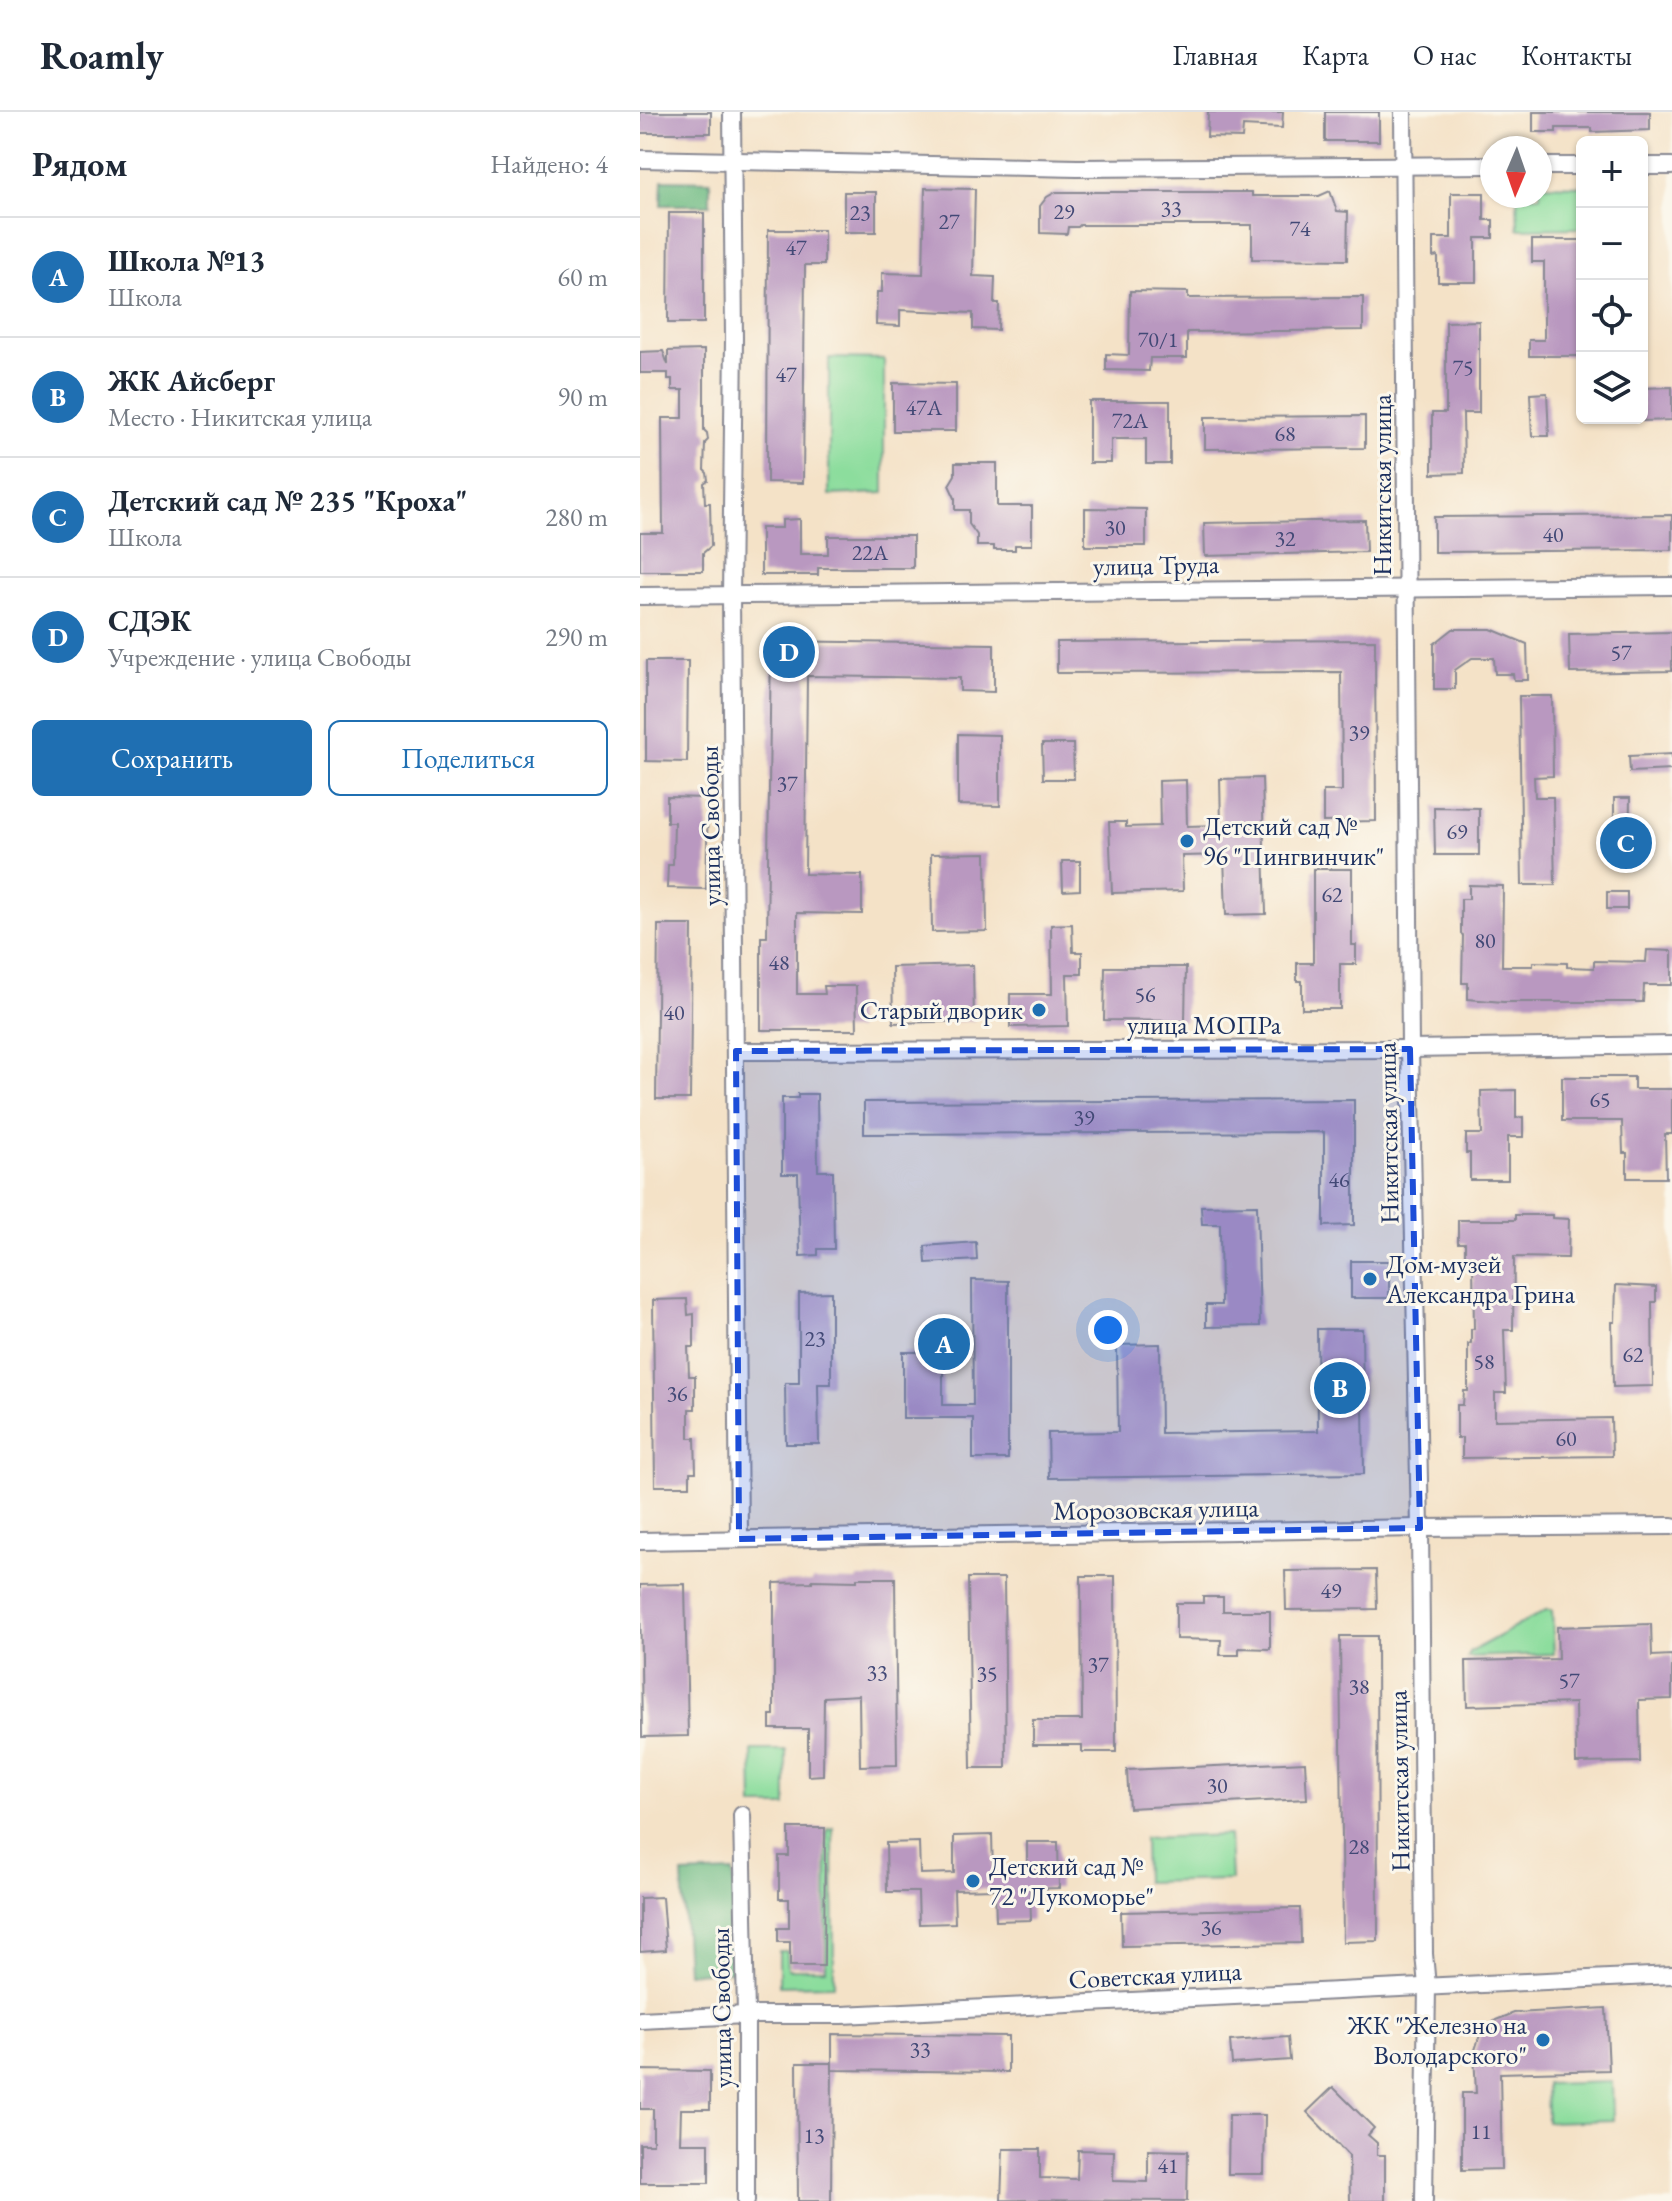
<!DOCTYPE html>
<html lang="ru">
<meta charset="utf-8">
<style>
body{margin:0;font-family:"EB Garamond",serif;background:#f6f6f7;color:#1f2937}
.controls{position:absolute;right:24px;top:24px;display:grid;overflow:hidden;border-radius:12px;box-shadow:0 2px 6px #0004}
.controls button{width:72px;height:72px;display:grid;place-items:center;padding:0;border:0;border-bottom:2px solid #e0e1e3;background:#fff;color:#1f2937;font:40px sans-serif}
.compass{position:absolute;left:840px;top:24px;width:72px;height:72px;border-radius:50%;background:#fff;box-shadow:0 2px 6px #0004;rotate:182deg}
.you{position:absolute;left:468px;top:1218px;width:28px;height:28px;margin:-20px;border:6px solid #fff;border-radius:50%;background:#1a73e8;box-shadow:0 0 0 12px #1a73e833}
.badge{display:grid;place-items:center;width:52px;height:52px;border-radius:50%;background:#1f6fb2;color:#fff;font-size:26px;font-weight:700}
.pin{position:absolute;translate:-50% -50%;border:4px solid #fff;box-shadow:0 2px 8px #0006}
.list{margin:0;padding:0;list-style:none}
h2{display:flex;justify-content:space-between;align-items:center;height:104px;margin:0;padding:0 32px;font-size:34px}
h2 small{font-size:26px;font-weight:400;color:#747a83}
.list li{display:grid;grid-template-columns:52px 1fr auto;gap:24px;align-items:center;box-sizing:border-box;height:120px;padding:0 32px;border-top:2px solid #e0e1e3}
.list b{display:block;font-size:30px;white-space:nowrap}
.list p{margin:0;font-size:26px;white-space:nowrap;color:#747a83}
.list em{font-size:26px;font-style:normal;color:#747a83}
.actions{display:flex;gap:16px;padding:24px 32px}
.actions a{flex:1;padding:18px 0;border:2px solid #1f6fb2;border-radius:12px;text-align:center;font-size:28px;color:#1f6fb2}
.actions .main{background:#1f6fb2;color:#fff}
.icon{flex:none;width:44px;height:44px;fill:none;stroke:currentColor;stroke-width:2;stroke-linecap:round;stroke-linejoin:round}
.map{position:relative;flex:none;width:1032px;height:2089px;overflow:hidden}
header{display:flex;align-items:center;gap:48px;box-sizing:border-box;height:112px;padding:0 40px;background:#fff;border-bottom:2px solid #e0e1e3}
header strong{font-size:38px}
nav{display:flex;gap:44px;margin-inline-start:auto;font-size:28px}
main{display:flex}
aside{flex:1;background:#fff}
.map>svg:first-child{display:block}
</style>
<header>
<strong>Roamly</strong>
<nav><a>Главная</a><a>Карта</a><a>О нас</a><a>Контакты</a></nav>
</header>
<main>
<aside>
<h2>Рядом<small>Найдено: 4</small></h2>
<ul class="list">
<li><span class="badge">A</span><div><b>Школа №13</b><p>Школа</p></div><em>60 m</em></li>
<li><span class="badge">B</span><div><b>ЖК Айсберг</b><p>Место · Никитская улица</p></div><em>90 m</em></li>
<li><span class="badge">C</span><div><b>Детский сад № 235 &quot;Кроха&quot;</b><p>Школа</p></div><em>280 m</em></li>
<li><span class="badge">D</span><div><b>СДЭК</b><p>Учреждение · улица Свободы</p></div><em>290 m</em></li>
</ul>
<div class="actions"><a class="main">Сохранить</a><a>Поделиться</a></div>
</aside>
<div class="map">
<svg width="1032" height="2089" viewBox="0 0 1032 2089">
<rect width="100%" height="100%" fill="#fbf7ec"/>
<filter id="ink" filterUnits="userSpaceOnUse"><feTurbulence type="fractalNoise" baseFrequency=".0125" numOctaves="2"/><feDisplacementMap in="SourceGraphic" scale="16" xChannelSelector="R" yChannelSelector="G"/><feConvolveMatrix kernelMatrix="1 2 1 2 8 2 1 2 1" color-interpolation-filters="sRGB"/></filter>
<filter id="wash" filterUnits="userSpaceOnUse"><feTurbulence type="fractalNoise" baseFrequency=".006" numOctaves="4" result="noise"/><feDisplacementMap in="SourceGraphic" scale="32" xChannelSelector="R" yChannelSelector="G"/><feGaussianBlur stdDeviation="1.8" result="paint"/><feColorMatrix in="noise" values="0 0 0 0 0 0 0 0 0 0 0 0 0 0 0 0 0 1.4 0 .05"/><feComposite in="paint" operator="in"/></filter>
<g filter="url(#wash)">
<rect width="100%" height="100%" fill="#f4e2c7"/>
<g fill="#8cdd9d" stroke="#54867e" stroke-width="2">
<polygon points="900,73 942,74 942,116 878,117 877,84 900,84"/>
<polygon points="189,246 244,247 244,381 189,383"/>
<polygon points="906,1498 912,1498 914,1542 828,1545 830,1540"/>
<polygon points="112,1638 146,1638 146,1694 113,1694"/>
<polygon points="193,1716 194,1873 139,1874 139,1839 147,1839 148,1857 186,1857 187,1717"/>
<polygon points="589,1723 591,1768 505,1770 504,1726"/>
<polygon points="972,1970 973,2008 907,2010 906,1972"/>
</g>
<g fill="#71bc84" stroke="#467671" stroke-width="2">
<polygon points="22,68 70,69 70,93 21,93"/>
<polygon points="93,1760 96,1859 47,1861 42,1762"/>
</g>
<g id="blocks">
<g fill="#b998c0">
<rect x="0" y="0" width="71" height="21"/>
<polygon points="568,0 643,0 642,16 603,14 602,26 567,25"/>
<rect x="685" y="0" width="54" height="29"/>
<polygon points="893,0 1010,0 1010,18 952,20 952,16 916,16 916,20 893,20"/>
<polygon points="285,76 335,77 333,164 355,165 354,191 359,191 358,218 333,217 333,201 260,198 260,214 236,213 237,180 242,180 242,161 283,162"/>
<polygon points="690,79 697,99 708,100 707,148 612,147 612,113 440,113 438,115 428,115 427,122 400,121 400,94 407,85 416,80 612,80 612,84 679,84"/>
<rect x="204" y="80" width="32" height="40"/>
<polygon points="811,81 844,81 844,108 853,108 853,126 836,126 836,170 798,170 798,144 793,145 793,126 811,126"/>
<polygon points="29,101 64,101 64,211 28,211"/>
<polygon points="128,118 184,118 184,153 165,153 163,371 127,370"/>
<polygon points="892,128 942,128 942,244 889,244 889,228 904,228 904,150 892,150"/>
<polygon points="490,179 548,180 548,186 723,185 723,218 547,220 547,246 510,246 509,259 466,258 466,242 489,243"/>
<polygon points="839,209 839,301 823,301 824,361 792,362 792,301 806,301 806,210"/>
<polygon points="64,238 64,318 67,321 68,328 65,331 64,358 67,361 68,368 64,371 65,391 70,391 71,434 63,441 63,459 0,459 0,421 23,421 22,306 43,306 43,278 32,278 32,267 28,267 28,261 0,261 0,240 23,239 28,253 28,239"/>
<polygon points="253,271 316,272 316,319 253,319"/>
<polygon points="1032,275 1032,308 1002,309 1002,276"/>
<polygon points="907,281 909,324 892,324 890,282"/>
<polygon points="449,289 530,289 530,352 506,352 506,327 471,327 471,351 449,351"/>
<polygon points="725,304 725,336 565,337 565,305"/>
<polygon points="315,351 357,351 357,394 392,394 392,433 375,433 375,438 354,438 354,434 337,434 337,423 329,412 329,398 315,398 315,386 309,373 315,363"/>
<polygon points="445,396 506,397 506,434 445,434"/>
<polygon points="1032,403 1032,438 794,440 794,405"/>
<polygon points="160,407 160,442 188,442 188,424 273,424 273,456 178,456 178,463 121,463 121,416 142,416 142,408"/>
<polygon points="725,408 726,440 565,444 564,411"/>
<polygon points="813,517 851,517 887,532 888,568 874,568 873,562 855,562 854,546 832,546 815,558 815,577 794,577 794,532"/>
<polygon points="1032,520 1032,559 930,561 929,522"/>
<polygon points="735,528 736,709 683,710 683,679 702,679 701,560 417,561 417,530"/>
<polygon points="131,529 354,532 354,580 320,579 320,566 167,564 165,762 222,763 222,802 157,801 157,882 185,882 184,874 216,874 217,918 121,918 121,825 127,825"/>
<polygon points="6,549 48,549 47,650 6,649"/>
<polygon points="879,584 912,584 913,664 894,665 895,685 913,685 915,773 882,773"/>
<polygon points="318,622 360,623 360,694 318,693"/>
<polygon points="402,632 433,632 434,667 403,667"/>
<polygon points="1032,642 1032,658 990,660 989,644"/>
<polygon points="622,666 626,802 586,803 584,743 542,744 543,779 472,781 469,710 486,710 486,715 520,714 519,669 546,668 547,714 581,713 580,667"/>
<polygon points="27,685 68,686 66,777 27,776 28,753 33,753 34,710 27,710"/>
<polygon points="974,686 990,686 989,739 974,738"/>
<polygon points="794,695 839,696 839,743 795,743"/>
<polygon points="346,741 347,819 292,820 291,742"/>
<polygon points="422,749 440,749 440,778 423,779"/>
<polygon points="673,757 712,757 712,833 716,833 716,852 700,852 700,897 662,897 662,869 657,869 657,851 673,851"/>
<polygon points="829,773 863,774 862,854 893,854 893,850 927,851 927,855 954,856 954,849 1006,850 1007,838 1032,839 1032,873 1004,873 1003,890 863,890 828,887 828,871 822,871 823,823 821,822 821,787 829,787"/>
<rect x="967" y="780" width="20" height="17"/>
<polygon points="432,812 433,840 442,840 442,862 427,862 428,914 370,915 370,882 412,882 411,813"/>
<polygon points="18,813 52,813 50,987 16,987"/>
<polygon points="333,853 334,909 253,911 252,855"/>
<polygon points="465,855 546,855 545,909 464,908"/>
<polygon points="922,965 994,965 994,977 1032,977 1032,1022 1025,1022 1026,1066 987,1066 987,1041 983,1041 982,1009 922,1009"/>
<polygon points="876,978 876,1006 883,1005 883,1025 868,1025 868,1068 830,1068 830,1041 826,1041 826,1022 842,1022 841,979"/>
<polygon points="158,982 177,982 178,1059 193,1059 194,1137 178,1137 178,1143 160,1144 158,1062 142,1062 142,986 158,986"/>
<polygon points="714,988 714,1113 684,1114 684,1020 224,1022 224,990"/>
<polygon points="617,1093 620,1214 566,1215 566,1193 581,1193 580,1112 562,1112 561,1094"/>
<polygon points="875,1103 912,1103 912,1106 929,1107 928,1146 874,1145 873,1218 864,1218 866,1281 855,1281 855,1308 971,1306 972,1344 822,1346 822,1326 817,1326 817,1293 823,1293 824,1279 828,1279 828,1232 831,1231 831,1217 834,1217 833,1151 825,1151 825,1131 818,1131 818,1108 875,1108"/>
<polygon points="336,1130 337,1148 286,1151 285,1134"/>
<rect x="711" y="1149" width="38" height="37"/>
<polygon points="332,1168 368,1169 368,1347 333,1347 333,1306 263,1306 263,1240 303,1240 303,1293 333,1293"/>
<polygon points="976,1173 1016,1175 1016,1190 1012,1190 1013,1274 973,1275 972,1210 975,1210"/>
<polygon points="191,1180 191,1272 178,1272 179,1332 146,1332 145,1271 159,1271 159,1181"/>
<polygon points="47,1187 48,1203 54,1202 54,1235 48,1235 49,1264 55,1264 55,1297 49,1297 49,1326 55,1326 56,1360 50,1360 50,1374 15,1374 13,1188"/>
<polygon points="677,1217 722,1217 724,1362 409,1366 408,1321 478,1320 477,1233 520,1232 521,1321 678,1319"/>
<polygon points="736,1458 737,1497 646,1498 645,1459"/>
<polygon points="441,1464 475,1464 476,1640 442,1640 442,1633 393,1633 393,1608 442,1608"/>
<polygon points="217,1466 255,1466 257,1653 220,1654 219,1583 184,1585 183,1663 168,1664 168,1617 130,1617 130,1603 134,1603 134,1471 172,1470 172,1468 217,1469"/>
<polygon points="328,1466 364,1466 366,1656 331,1656"/>
<polygon points="45,1472 48,1624 2,1625 0,1473"/>
<polygon points="563,1485 583,1485 583,1499 630,1499 630,1537 599,1536 599,1543 580,1543 581,1528 536,1527 536,1491 563,1491"/>
<polygon points="1011,1512 1012,1544 1032,1543 1032,1587 999,1588 1000,1650 936,1651 935,1591 827,1594 826,1549 918,1547 917,1515"/>
<polygon points="700,1524 737,1524 738,1829 703,1830"/>
<polygon points="665,1650 667,1687 489,1696 487,1658"/>
<polygon points="149,1716 185,1716 184,1854 150,1854 150,1830 138,1830 138,1816 149,1816 149,1787 139,1787 139,1744 149,1744"/>
<polygon points="352,1723 353,1761 387,1760 387,1730 418,1730 419,1776 390,1777 391,1808 356,1809 355,1777 314,1778 315,1811 279,1812 278,1780 247,1780 246,1731 279,1730 280,1762 314,1761 314,1724"/>
<polygon points="22,1785 26,1838 0,1840 0,1786"/>
<polygon points="660,1796 661,1831 482,1834 481,1800"/>
<polygon points="966,1896 969,1958 860,1961 862,2057 822,2058 822,1981 836,1981 834,1941 840,1923 848,1914 856,1908 874,1901"/>
<polygon points="192,1922 368,1924 368,1960 192,1958"/>
<polygon points="648,1925 650,1948 592,1952 590,1929"/>
<polygon points="157,1951 192,1951 191,2089 158,2089"/>
<polygon points="0,1958 70,1959 70,1997 41,1997 40,2031 69,2031 69,2071 0,2071 0,2032 13,2032 13,1997 0,1997"/>
<polygon points="693,1975 734,2016 728,2023 737,2031 737,2043 745,2043 745,2089 710,2089 709,2044 667,2000"/>
<polygon points="589,2003 625,2003 624,2062 588,2062"/>
<polygon points="363,2037 400,2037 400,2066 437,2067 438,2038 474,2039 473,2069 508,2070 508,2038 548,2039 547,2089 361,2088"/>
</g>
</g>
</g>
<g filter="url(#ink)">
<use href="#blocks" fill-opacity="0" stroke="#888892" stroke-width="2"/>
<g fill="none" stroke-linecap="round" stroke-linejoin="round">
<g stroke="#888892" stroke-width="20">
<g id="minor">
<polyline points="92,0 94,226 91,484 99,1427"/>
<polyline points="763,0 770,937 780,1416 784,1842 787,1874 784,2089"/>
<polyline points="0,47 437,56 852,53"/>
<polyline points="900,54 942,54"/>
<polyline points="1002,54 1032,54"/>
<polyline points="0,484 1032,474"/>
<polyline points="96,939 770,937 1032,933"/>
<polyline points="0,1429 780,1416 1032,1414"/>
<polyline points="102,1703 106,1903 106,2089"/>
<polyline points="0,1908 106,1903 202,1903 1032,1863"/>
</g>
</g>
<use href="#minor" stroke="#fff" stroke-width="16"/>
</g>
</g>
<path fill="#1d4ed8" fill-opacity="0.2" stroke="#1d4ed8" stroke-width="6" stroke-dasharray="16 10" stroke-linejoin="round" d="M770,937L780,1416L99,1427L96,939Z"/>
<g fill="#1f6fb2" stroke="#fbf7ec" stroke-width="3">
<circle cx="547" cy="729" r="8"/>
<circle cx="399" cy="898" r="8"/>
<circle cx="730" cy="1167" r="8"/>
<circle cx="333" cy="1769" r="8"/>
<circle cx="903" cy="1928" r="8"/>
</g>
<g text-anchor="middle" stroke-width="6" stroke-linejoin="round" paint-order="stroke">
<g font-size="22" fill="#424976">
<text x="531" y="104">33</text>
<text x="424" y="107">29</text>
<text x="220" y="108">23</text>
<text x="309" y="117">27</text>
<text x="660" y="124">74</text>
<text x="156" y="143">47</text>
<text x="518" y="235">70/1</text>
<text x="823" y="263">75</text>
<text x="146" y="270">47</text>
<text x="284" y="303">47А</text>
<text x="490" y="316">72А</text>
<text x="645" y="329">68</text>
<text x="475" y="423">30</text>
<text x="913" y="430">40</text>
<text x="645" y="434">32</text>
<text x="230" y="448">22А</text>
<text x="981" y="548">57</text>
<text x="719" y="628">39</text>
<text x="147" y="679">37</text>
<text x="817" y="727">69</text>
<text x="692" y="790">62</text>
<text x="845" y="836">80</text>
<text x="139" y="858">48</text>
<text x="505" y="890">56</text>
<text x="34" y="908">40</text>
<text x="960" y="995">65</text>
<text x="444" y="1013">39</text>
<text x="699" y="1075">46</text>
<text x="175" y="1234">23</text>
<text x="993" y="1250">62</text>
<text x="844" y="1257">58</text>
<text x="37" y="1289">36</text>
<text x="926" y="1334">60</text>
<text x="691" y="1486">49</text>
<text x="458" y="1560">37</text>
<text x="237" y="1568">33</text>
<text x="347" y="1569">35</text>
<text x="929" y="1576">57</text>
<text x="719" y="1582">38</text>
<text x="577" y="1681">30</text>
<text x="719" y="1742">28</text>
<text x="571" y="1823">36</text>
<text x="280" y="1945">33</text>
<text x="841" y="2027">11</text>
<text x="174" y="2031">13</text>
<text x="528" y="2061">41</text>
</g>
<g font-size="26" fill="#1b2f5e" stroke="#fbf7ec">
<text transform="translate(742 373) rotate(-90)" y="9">Никитская улица</text>
<text transform="translate(516 453) rotate(-1)" y="9">улица Труда</text>
<text transform="translate(70 714) rotate(-91)" y="9">улица Свободы</text>
<text x="564" y="922">улица МОПРа</text>
<text transform="translate(748 1021) rotate(-91)" y="9">Никитская улица</text>
<text transform="translate(516 1397) rotate(-1)" y="9">Морозовская улица</text>
<text transform="translate(759 1669) rotate(-91)" y="9">Никитская улица</text>
<text transform="translate(515 1863) rotate(-3)" y="9">Советская улица</text>
<text transform="translate(81 1896) rotate(-91)" y="9">улица Свободы</text>
</g>
<g font-size="26" fill="#1b2f5e" stroke="#fbf7ec" text-anchor="start">
<text x="563" y="723">Детский сад №<tspan x="563" dy="30">96 "Пингвинчик"</tspan></text>
<text x="383" y="907" text-anchor="end">Старый дворик</text>
<text x="746" y="1161">Дом-музей<tspan x="746" dy="30">Александра Грина</tspan></text>
<text x="349" y="1763">Детский сад №<tspan x="349" dy="30">72 "Лукоморье"</tspan></text>
<text x="887" y="1922" text-anchor="end">ЖК "Железно на<tspan x="887" dy="30">Володарского"</tspan></text>
</g>
</g>
</svg>
<div class="controls">
<button>+</button>
<button>−</button>
<button><svg class="icon" aria-label="locate" viewBox="0 0 24 24"><circle cx="12" cy="12" r="6"/><path d="M12 2v4M12 18v4M2 12h4M18 12h4"/></svg></button>
<button><svg class="icon" aria-label="layers" viewBox="0 0 24 24"><path d="M12 4l9 5-9 5-9-5zM3 14l9 5 9-5"/></svg></button>
</div>
<svg class="compass" viewBox="-18 -18 36 36"><path d="M0-13l5 13h-10z" fill="#e53935"/><path d="M0 13l5-13h-10z" fill="#747a83"/></svg>
<div class="you"></div>
<div class="pin badge" style="left:304px;top:1232px">A</div>
<div class="pin badge" style="left:700px;top:1276px">B</div>
<div class="pin badge" style="left:986px;top:731px">C</div>
<div class="pin badge" style="left:149px;top:540px">D</div>
</div>
</main>
